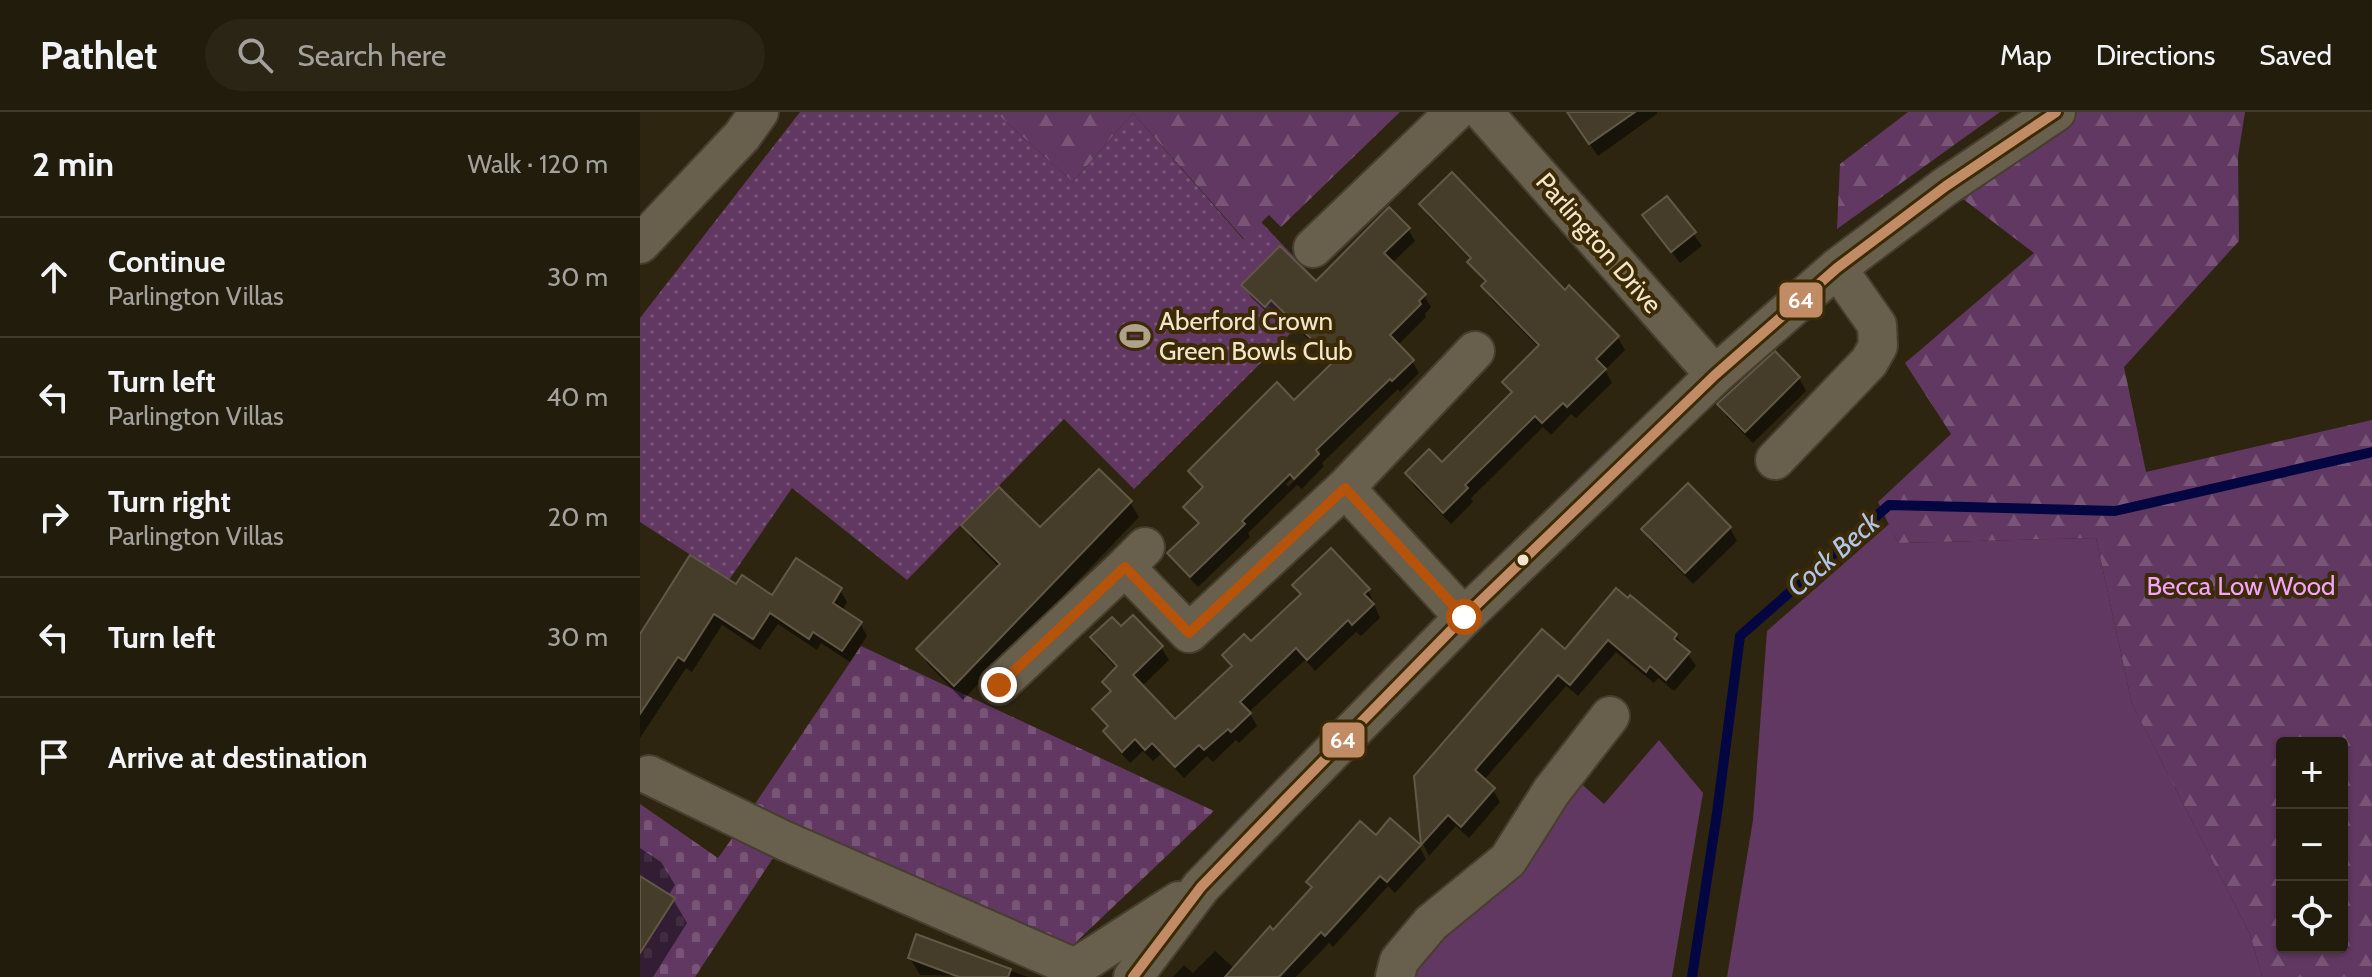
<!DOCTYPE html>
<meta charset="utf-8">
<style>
body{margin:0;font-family:Cabin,sans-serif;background:#2a2515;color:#f1f3f6}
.controls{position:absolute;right:24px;bottom:24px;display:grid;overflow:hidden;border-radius:8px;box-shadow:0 2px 6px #0004}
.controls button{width:72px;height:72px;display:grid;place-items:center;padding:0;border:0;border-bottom:2px solid #3f3a2d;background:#221c0c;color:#f1f3f6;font:40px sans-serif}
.stop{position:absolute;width:24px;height:24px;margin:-18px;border:6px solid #b45309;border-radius:50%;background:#fff}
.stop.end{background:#b45309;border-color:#fff;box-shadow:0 2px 8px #0008}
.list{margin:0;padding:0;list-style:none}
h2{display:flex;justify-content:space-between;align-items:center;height:104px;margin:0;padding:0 32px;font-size:34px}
h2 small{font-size:26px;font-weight:400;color:#a2a19d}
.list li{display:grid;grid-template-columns:52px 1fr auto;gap:24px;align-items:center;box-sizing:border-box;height:120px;padding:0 32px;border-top:2px solid #3f3a2d}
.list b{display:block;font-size:30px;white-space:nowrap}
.list p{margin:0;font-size:26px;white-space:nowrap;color:#a2a19d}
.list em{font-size:26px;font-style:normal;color:#a2a19d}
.icon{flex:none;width:44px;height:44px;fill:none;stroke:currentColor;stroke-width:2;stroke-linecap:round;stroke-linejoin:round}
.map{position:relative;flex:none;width:1732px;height:865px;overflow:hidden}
header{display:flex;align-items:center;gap:48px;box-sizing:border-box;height:112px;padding:0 40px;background:#221c0c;border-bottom:2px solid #3f3a2d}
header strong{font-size:38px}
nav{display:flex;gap:44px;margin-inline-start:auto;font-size:28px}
.search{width:560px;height:72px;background:#2a2515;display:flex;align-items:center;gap:20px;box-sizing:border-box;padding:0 28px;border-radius:44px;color:#a2a19d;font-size:30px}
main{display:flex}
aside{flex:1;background:#221c0c}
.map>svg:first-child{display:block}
</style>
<header>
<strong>Pathlet</strong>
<div class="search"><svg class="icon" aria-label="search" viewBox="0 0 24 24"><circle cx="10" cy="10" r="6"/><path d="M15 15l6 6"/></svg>Search here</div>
<nav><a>Map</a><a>Directions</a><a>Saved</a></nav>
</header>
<main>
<aside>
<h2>2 min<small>Walk · 120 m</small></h2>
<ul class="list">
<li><svg class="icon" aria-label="ahead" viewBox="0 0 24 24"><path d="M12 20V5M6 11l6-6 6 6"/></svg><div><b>Continue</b><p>Parlington Villas</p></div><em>30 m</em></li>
<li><svg class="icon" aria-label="left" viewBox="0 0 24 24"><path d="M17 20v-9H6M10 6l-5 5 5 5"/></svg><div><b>Turn left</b><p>Parlington Villas</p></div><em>40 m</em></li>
<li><svg class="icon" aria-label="right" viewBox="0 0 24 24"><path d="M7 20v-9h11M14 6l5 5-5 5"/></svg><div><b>Turn right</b><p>Parlington Villas</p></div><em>20 m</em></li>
<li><svg class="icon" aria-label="left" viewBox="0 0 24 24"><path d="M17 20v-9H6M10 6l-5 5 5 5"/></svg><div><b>Turn left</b></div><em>30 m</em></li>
<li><svg class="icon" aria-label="arrive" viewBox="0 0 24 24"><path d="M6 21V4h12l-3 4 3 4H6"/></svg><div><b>Arrive at destination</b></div></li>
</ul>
</aside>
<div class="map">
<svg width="1732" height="865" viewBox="0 0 1732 865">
<defs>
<pattern id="forest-firs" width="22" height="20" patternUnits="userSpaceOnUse" patternTransform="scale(2)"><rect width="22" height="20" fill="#613862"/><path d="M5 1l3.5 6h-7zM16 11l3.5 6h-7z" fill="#785577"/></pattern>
<pattern id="cemetery-stones" width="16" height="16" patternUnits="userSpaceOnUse" patternTransform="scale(2)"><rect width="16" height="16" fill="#613862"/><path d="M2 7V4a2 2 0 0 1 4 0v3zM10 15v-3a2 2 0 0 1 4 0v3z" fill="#785577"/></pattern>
<pattern id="park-dots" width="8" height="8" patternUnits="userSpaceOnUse" patternTransform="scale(2)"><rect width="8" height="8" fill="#613862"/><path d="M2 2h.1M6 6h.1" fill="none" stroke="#785577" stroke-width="1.8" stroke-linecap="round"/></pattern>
</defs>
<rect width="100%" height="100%" fill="#2e2510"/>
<g fill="#613862">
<polygon points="1249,412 1258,431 1456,426 1492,592 1610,822 1622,865 1087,865 1113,708 1127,519"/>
<polygon points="1019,628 1063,681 1032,865 775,865 786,842 935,666 964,692"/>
</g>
<g fill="url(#forest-firs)" fill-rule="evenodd">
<polygon points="355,0 760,0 641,115 629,103 604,127 493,1 433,70"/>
<polygon points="1268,0 1360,0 1197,117 1200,52"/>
<path d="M1416,0H1605L1598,44L1599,129L1484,255L1506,360L1732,308V865H1622L1610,822L1492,592L1456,426L1258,431L1238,390L1311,322L1265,251L1394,141L1306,74ZM1642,631H1702V835H1642Z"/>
</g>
<g fill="url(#cemetery-stones)">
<polygon points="221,534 574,699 433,833 111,698"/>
<polygon points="0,692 78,746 98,718 137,740 55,865 0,865"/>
</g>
<polygon fill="url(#park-dots)" points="160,0 355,0 433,70 493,1 603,127 621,110 677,169 640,205 653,219 494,377 424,307 267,468 152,376 89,468 0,410 0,206"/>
<g fill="#0007" fill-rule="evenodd">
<polygon points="932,0 1017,0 1017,2 958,44 937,14"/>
<polygon points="1027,86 1062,134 1040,151 1005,104"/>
<polygon points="782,92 925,181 929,176 978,226 985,238 965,258 972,271 936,306 931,302 911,323 903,315 831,386 833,390 811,412 774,374 767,362 802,353 872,283 865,271 899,236 851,187 844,174 846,172 829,150 831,148 789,105"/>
<path d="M768,117L775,129L752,151L784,184L791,195L785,202L786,205L757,234L772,249L779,261L760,280L758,277L682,351L684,354L662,377L657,373L608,421L610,425L558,475L537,453L530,442L559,414L546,395L563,378L550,359L654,291L694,252L639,199L633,206L611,185L604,173L676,172ZM680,337V343L648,375L646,372Z"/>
<polygon points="1159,266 1166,279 1113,331 1087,305 1079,292"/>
<polygon points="490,390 499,405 323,588 288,552 279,537 360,456 332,428 324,413 400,418"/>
<polygon points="1090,416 1097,429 1053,472 1011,430 1004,418"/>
<polygon points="655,473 728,478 740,506 721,524 716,520 675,559 665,548 609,600 617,614 599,631 596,628 573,650 567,644 544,666 521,642 513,649 503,639 490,651 473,632 465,620 469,617 455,597 471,581 464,570 477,557 459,538 452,526 481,517 521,535 529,548 501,575 535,610 592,557 584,544 611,532 661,484"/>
<polygon points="96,475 132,485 200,478 207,490 202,499 220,511 227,524 210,550 181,531 177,538 138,512 120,538 82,513 52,560 46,556 0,626 0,520 3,522"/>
<polygon points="976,479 1036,523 1056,554 1034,579 1018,566 1014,571 976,540 938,584 926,574 843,669 853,678 860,690 829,726 816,714 789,744 783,732 776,664 925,540"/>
<polygon points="736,725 779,734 786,747 755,781 748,774 693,835 689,831 656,865 533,865 544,853 553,861 575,839 595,857 634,820 672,776 669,770"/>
<polygon points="0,736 21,750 35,773 28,784 33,787 47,811 13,865 0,865"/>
<polygon points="278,825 388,865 280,863 270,846"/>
</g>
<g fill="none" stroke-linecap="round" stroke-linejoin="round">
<polyline stroke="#040642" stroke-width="10" points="1052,865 1077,701 1100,524 1249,393 1475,399 1732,340"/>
</g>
<g fill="#453d2a" stroke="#615845" stroke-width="2">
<polygon points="927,0 995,0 949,32"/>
<polygon points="812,60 925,178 929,173 979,224 956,247 966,257 927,295 923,291 902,311 895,304 825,373 828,376 803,401 765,361 789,337 802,350 872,280 862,270 899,233 841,174 846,169 827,150 831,146 779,92"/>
<polygon points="1027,84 1056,120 1031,140 1002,103"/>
<polygon points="749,95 770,116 744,141 786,182 779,189 781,192 750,223 774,248 752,269 750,267 676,338 679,342 654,367 650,362 602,409 605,412 550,465 527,441 559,411 543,395 563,375 548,359 637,270 654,288 692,251 689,248 691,246 631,188 625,195 601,173 640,134 676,169"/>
<polygon points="1135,239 1160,265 1105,320 1077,292"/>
<polygon points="459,357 492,389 314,574 276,537 360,452 321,413 359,375 400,415"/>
<polygon points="1048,371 1091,415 1045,461 1001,417"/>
<polygon points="691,436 730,477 724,482 734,492 712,513 708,508 667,548 656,536 600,590 611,601 591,620 588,617 564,638 559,633 535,655 512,631 505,638 495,627 482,640 463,619 468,614 452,597 471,579 462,570 477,554 450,525 472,505 481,514 493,503 523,534 493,563 535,607 592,554 582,543 604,522 611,529 661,482 652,473"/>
<polygon points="50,443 96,472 102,463 132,483 156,446 202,476 193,491 222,510 202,539 173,520 169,527 130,501 113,527 74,502 44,549 38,545 0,602 0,522"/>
<polygon points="976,476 988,486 990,483 1037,522 1034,527 1050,540 1026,568 1010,554 1006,560 968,528 930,573 918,563 835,658 855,676 821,715 808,703 781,733 774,664 902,517 925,537"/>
<polygon points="750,706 781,733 747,770 740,764 685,824 681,820 639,865 585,865 630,814 633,818 672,775 666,770 720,709 736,723"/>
<polygon points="0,764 35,786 0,841"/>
<polygon points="276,822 371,857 368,865 319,865 268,846"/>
</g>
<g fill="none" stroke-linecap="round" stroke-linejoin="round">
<g stroke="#463e2f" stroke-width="42">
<g id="minor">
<polyline points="843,0 1075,263"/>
<polyline points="0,132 102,24 119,0"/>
<polyline points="673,136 815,0"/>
<polyline points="1135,348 1229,250 1238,234 1237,213 1197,156"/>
<polyline points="705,376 824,505"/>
<polyline points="505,435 485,455 549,521 705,376 835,239"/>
<polyline points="359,573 485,455"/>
<polyline points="9,663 145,729 435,856 539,789"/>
<polyline points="493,865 561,775 642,691 824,505 1075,263 1197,156 1306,74 1416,0"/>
<polyline points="755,865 759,849 791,811 868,748 911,680 970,604"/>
</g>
</g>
<use href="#minor" stroke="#685f4d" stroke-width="38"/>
<g stroke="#3b2a03" stroke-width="16">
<polyline id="bus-1" points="493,865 561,775 642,691 824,505 1075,263 1197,156 1306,74 1416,0"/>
</g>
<use href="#bus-1" stroke="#c18c65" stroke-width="10"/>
</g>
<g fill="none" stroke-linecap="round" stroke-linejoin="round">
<polyline stroke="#b45309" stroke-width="10" points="359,573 485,455 549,521 705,376 824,505"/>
</g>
<defs>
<g id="stadium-bare" transform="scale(2.4)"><path d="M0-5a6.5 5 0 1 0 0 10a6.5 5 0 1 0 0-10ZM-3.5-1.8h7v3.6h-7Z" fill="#aea28a" stroke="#3b2a03" stroke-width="2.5" paint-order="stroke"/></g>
</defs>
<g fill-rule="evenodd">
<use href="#stadium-bare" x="495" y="224"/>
</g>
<circle fill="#f3e6cc" stroke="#3b2a03" stroke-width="3" cx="883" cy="448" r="7"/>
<g text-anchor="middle" stroke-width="8" stroke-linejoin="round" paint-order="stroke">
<g font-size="26" fill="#f3e6cc" stroke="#3b2a03">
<text transform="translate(959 131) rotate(49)" y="9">Parlington Drive</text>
</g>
<g font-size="26" fill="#f3e6cc" stroke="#3b2a03" text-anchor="start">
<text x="519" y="218">Aberford Crown<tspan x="519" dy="30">Green Bowls Club</tspan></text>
</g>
<g font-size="26" fill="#f4a3fe" stroke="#3b2a03">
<text x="1601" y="483">Becca Low Wood</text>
</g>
<g font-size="28" font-style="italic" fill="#b0c5ec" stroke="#3b2a03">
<text transform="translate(1193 442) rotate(-41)" y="10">Cock Beck</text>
</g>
</g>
<g stroke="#3b2a03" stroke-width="3">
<rect x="1138" y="169" width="46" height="38" rx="8" fill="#c18c65"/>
<rect x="681" y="609" width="45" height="38" rx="8" fill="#c18c65"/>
</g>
<g font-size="22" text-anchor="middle" font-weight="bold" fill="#fff">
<text x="1161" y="196">64</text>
<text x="703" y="636">64</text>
</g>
</svg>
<div class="controls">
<button>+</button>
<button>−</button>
<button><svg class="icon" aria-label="locate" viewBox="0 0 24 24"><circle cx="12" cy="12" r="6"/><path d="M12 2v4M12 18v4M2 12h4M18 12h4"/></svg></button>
</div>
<div class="stop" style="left:824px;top:505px"></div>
<div class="stop end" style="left:359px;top:573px"></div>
</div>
</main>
